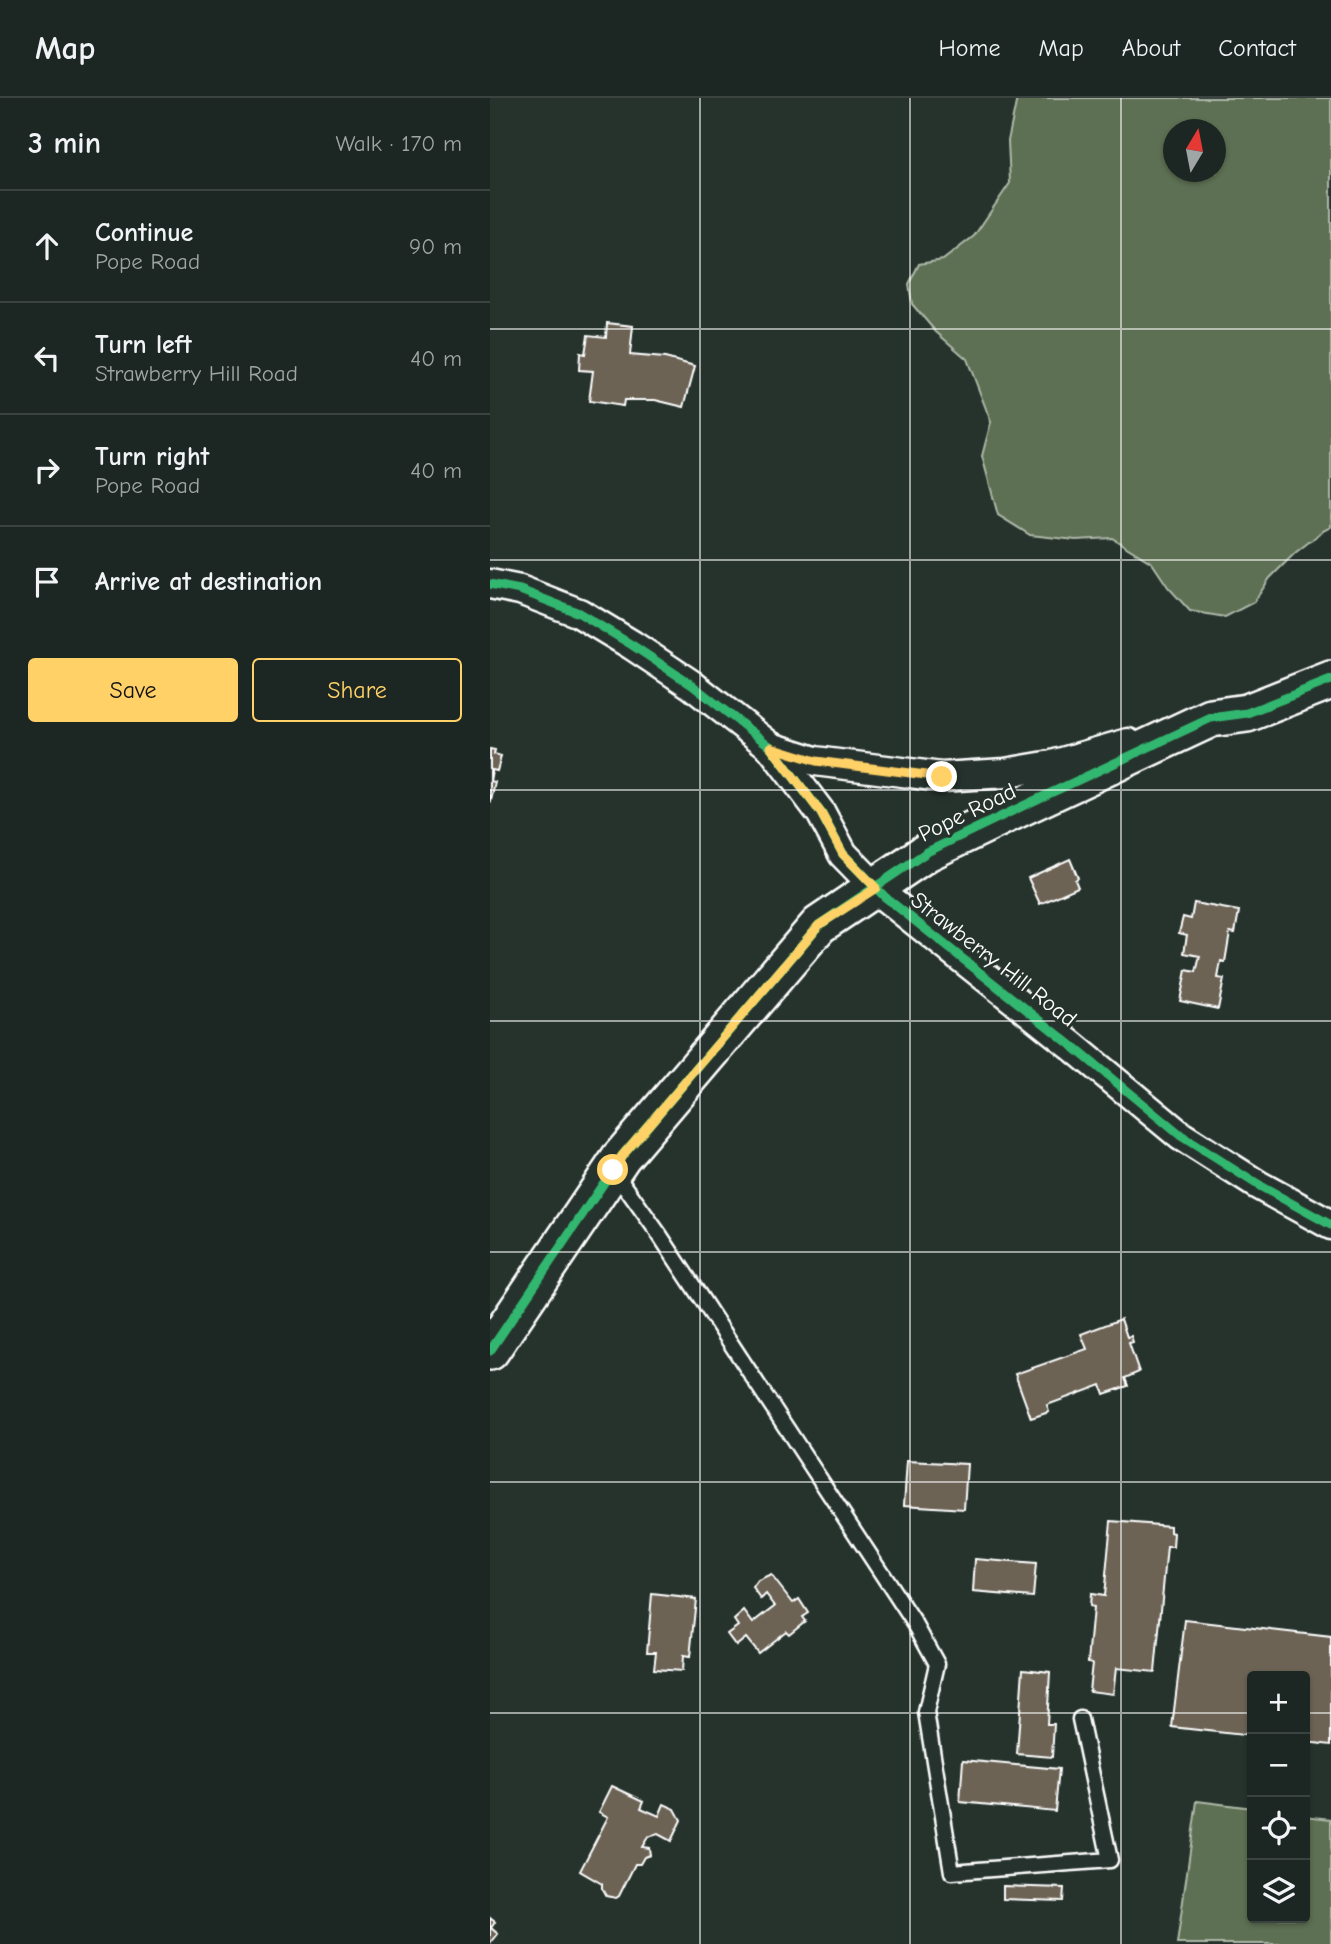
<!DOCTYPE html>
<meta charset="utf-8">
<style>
body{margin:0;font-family:"Comic Neue",sans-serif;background:#252e2a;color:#f1f3f6}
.controls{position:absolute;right:21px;bottom:21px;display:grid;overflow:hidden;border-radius:7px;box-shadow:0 2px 5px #0004}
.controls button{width:63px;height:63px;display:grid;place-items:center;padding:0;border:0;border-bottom:2px solid #3a4340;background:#1c2622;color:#f1f3f6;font:35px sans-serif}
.compass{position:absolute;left:673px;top:21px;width:63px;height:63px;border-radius:50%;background:#1c2622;box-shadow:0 2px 5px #0004;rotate:10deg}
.stop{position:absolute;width:21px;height:21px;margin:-16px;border:5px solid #ffd166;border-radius:50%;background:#fff}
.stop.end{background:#ffd166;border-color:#fff;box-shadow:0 2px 7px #0008}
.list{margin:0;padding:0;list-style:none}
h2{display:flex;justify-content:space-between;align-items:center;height:91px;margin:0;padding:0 28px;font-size:30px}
h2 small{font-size:23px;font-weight:400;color:#a0a5a5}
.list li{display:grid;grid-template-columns:46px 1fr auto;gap:21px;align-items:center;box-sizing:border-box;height:112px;padding:0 28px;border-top:2px solid #3a4340}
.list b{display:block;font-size:26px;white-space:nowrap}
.list p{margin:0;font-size:23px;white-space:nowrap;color:#a0a5a5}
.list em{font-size:23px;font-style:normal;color:#a0a5a5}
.actions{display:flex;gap:14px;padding:21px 28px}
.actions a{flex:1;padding:16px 0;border:2px solid #ffd166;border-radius:7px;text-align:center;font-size:24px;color:#ffd166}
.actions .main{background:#ffd166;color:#111}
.icon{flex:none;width:38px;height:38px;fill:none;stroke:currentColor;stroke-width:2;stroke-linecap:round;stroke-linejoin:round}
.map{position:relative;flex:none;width:841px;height:1846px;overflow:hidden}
header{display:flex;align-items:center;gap:42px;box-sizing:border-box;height:98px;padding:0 35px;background:#1c2622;border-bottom:2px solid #3a4340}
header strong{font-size:33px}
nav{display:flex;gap:38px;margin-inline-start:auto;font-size:24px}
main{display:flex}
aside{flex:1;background:#1c2622}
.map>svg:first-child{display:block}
</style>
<header>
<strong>Map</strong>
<nav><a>Home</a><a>Map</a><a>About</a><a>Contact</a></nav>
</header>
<main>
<aside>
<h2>3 min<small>Walk · 170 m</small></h2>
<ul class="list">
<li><svg class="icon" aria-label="ahead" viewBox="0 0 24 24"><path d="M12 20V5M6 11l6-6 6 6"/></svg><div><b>Continue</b><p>Pope Road</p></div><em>90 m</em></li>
<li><svg class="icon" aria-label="left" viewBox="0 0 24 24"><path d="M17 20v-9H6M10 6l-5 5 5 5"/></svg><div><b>Turn left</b><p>Strawberry Hill Road</p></div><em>40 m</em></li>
<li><svg class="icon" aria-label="right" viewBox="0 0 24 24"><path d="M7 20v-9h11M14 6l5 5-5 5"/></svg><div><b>Turn right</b><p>Pope Road</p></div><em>40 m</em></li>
<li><svg class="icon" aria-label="arrive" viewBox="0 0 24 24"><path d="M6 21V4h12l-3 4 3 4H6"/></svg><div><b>Arrive at destination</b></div></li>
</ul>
<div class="actions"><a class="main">Save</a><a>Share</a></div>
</aside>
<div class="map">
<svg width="841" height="1846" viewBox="0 0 841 1846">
<rect width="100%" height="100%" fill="#26332d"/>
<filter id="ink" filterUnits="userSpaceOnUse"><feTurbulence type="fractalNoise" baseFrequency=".0143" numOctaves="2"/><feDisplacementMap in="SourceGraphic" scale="14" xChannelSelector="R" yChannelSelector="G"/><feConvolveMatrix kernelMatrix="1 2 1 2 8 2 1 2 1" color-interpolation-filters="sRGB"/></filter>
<g filter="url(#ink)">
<g fill="#5d7053" stroke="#aeb8a9" stroke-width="2" fill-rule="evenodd">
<path d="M527,0H841V429L833,433L805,455L780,480L764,504L735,519L700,513L678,489L662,465L622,440L586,442L540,437L508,417L492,358L501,324L477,261L446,234L422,206L419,186L429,166L453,162L484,138L520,85L518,43ZM684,32H726V74H684Z"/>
<polygon points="707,1703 762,1710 762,1820 815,1820 815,1718 841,1721 841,1846 687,1846"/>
</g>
<g fill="#6c6355" stroke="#fff" stroke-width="2">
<polygon points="117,225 143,228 140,257 175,260 205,268 194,309 165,302 134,302 133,308 99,303 103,273 89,272 90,255 95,256 98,237 116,239"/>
<polygon points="0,651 5,652 4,656 11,658 7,673 2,672 0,683"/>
<polygon points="0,683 5,684 1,703 0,702"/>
<polygon points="580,761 588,780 585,782 588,789 550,806 538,780"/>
<polygon points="704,805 749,813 745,835 740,834 735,864 731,863 728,880 734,881 728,911 690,903 696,872 706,874 710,858 694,855 697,837 689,835 693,819 701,821"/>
<polygon points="631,1221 637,1239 641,1238 643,1244 639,1245 649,1274 635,1280 638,1288 614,1296 611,1287 557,1307 559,1314 541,1320 525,1276 597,1251 591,1236"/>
<polygon points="417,1363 477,1366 474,1411 414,1407"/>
<polygon points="621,1423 680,1428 680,1434 684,1435 683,1449 677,1449 665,1574 626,1570 623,1596 599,1593 602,1565 598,1564 603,1510 599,1509 600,1496 614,1498"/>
<polygon points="485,1461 546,1466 543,1499 483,1494"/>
<polygon points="281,1477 303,1505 309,1501 318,1515 312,1519 315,1523 299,1536 296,1533 268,1555 256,1540 246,1548 237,1536 248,1528 244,1522 254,1513 263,1525 285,1508 276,1496 271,1501 263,1490 268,1483"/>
<polygon points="162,1496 206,1501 200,1559 193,1558 192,1573 164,1571 166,1554 157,1554"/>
<polygon points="695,1522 841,1539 841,1647 815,1644 815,1578 762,1578 762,1638 682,1629"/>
<polygon points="533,1571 560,1574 557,1626 564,1626 562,1659 527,1656"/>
<polygon points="473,1662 569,1671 565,1713 470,1704"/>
<polygon points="122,1688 154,1703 151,1710 169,1718 174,1706 185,1711 191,1722 181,1743 168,1736 158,1739 152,1749 159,1750 160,1757 154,1759 150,1766 145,1766 129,1798 126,1800 116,1798 112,1791 112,1786 90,1773 118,1719 109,1714"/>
<polygon points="513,1788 574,1790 573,1803 513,1801"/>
<polygon points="0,1820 5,1824 1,1830 8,1836 0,1846"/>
</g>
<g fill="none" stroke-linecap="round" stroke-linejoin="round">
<g stroke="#fff" stroke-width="19">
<polyline id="service" points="124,1073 169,1136 425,1526 447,1566 436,1614 462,1774 620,1762 590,1621"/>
</g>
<g stroke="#fff" stroke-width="33">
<g id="minor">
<polyline points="0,486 30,492 89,515 142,547 202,587 281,649 331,715 353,756 395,799 581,947 691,1038 768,1087 841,1127"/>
<polyline points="281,649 325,663 452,679 515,675 562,667 638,645"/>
</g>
</g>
<g stroke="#fff" stroke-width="42">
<polyline id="tertiary" points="0,1253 132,1058 329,827 437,754 535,707 721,620 757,615 841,582"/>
</g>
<use href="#service" stroke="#26332d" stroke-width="14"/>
<use href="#minor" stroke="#26332d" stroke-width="28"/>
<use href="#tertiary" stroke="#26332d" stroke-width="37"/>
<g stroke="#26332d" stroke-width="13">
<g id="cycleway">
<polyline points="0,486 30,492 89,515 142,547 202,587 281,649 331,715 353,756 395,799 581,947 691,1038 768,1087 841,1127"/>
<polyline points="0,1253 132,1058 329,827 437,754 535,707 721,620 757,615 841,582"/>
</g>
</g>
<use href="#cycleway" stroke="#33b770" stroke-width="9"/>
</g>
</g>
<g fill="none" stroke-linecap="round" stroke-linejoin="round" filter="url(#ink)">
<polyline stroke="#ffd166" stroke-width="9" points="123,1072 132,1058 329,827 386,790 353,756 331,715 281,649 326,663 452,679"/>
</g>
<path fill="none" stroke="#fff" stroke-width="2" stroke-opacity="0.55" d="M210,0V1846M420,0V1846M631,0V1846M0,231H841M0,462H841M0,692H841M0,923H841M0,1154H841M0,1384H841M0,1615H762M815,1615H841"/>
<g text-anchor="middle" stroke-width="6" stroke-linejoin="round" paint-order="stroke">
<g font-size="23" fill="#fff" stroke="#26332d">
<text transform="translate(477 714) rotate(-26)" y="8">Pope Road</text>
<text transform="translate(504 861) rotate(38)" y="8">Strawberry Hill Road</text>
</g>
</g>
</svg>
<div class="controls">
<button>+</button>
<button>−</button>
<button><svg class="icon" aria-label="locate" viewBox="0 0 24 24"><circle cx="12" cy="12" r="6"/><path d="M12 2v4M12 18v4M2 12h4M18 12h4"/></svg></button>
<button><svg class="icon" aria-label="layers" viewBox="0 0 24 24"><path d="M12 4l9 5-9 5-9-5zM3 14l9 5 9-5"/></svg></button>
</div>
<svg class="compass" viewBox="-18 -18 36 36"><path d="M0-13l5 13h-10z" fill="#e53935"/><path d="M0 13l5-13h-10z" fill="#a0a5a5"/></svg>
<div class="stop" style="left:123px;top:1072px"></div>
<div class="stop end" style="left:452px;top:679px"></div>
</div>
</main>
